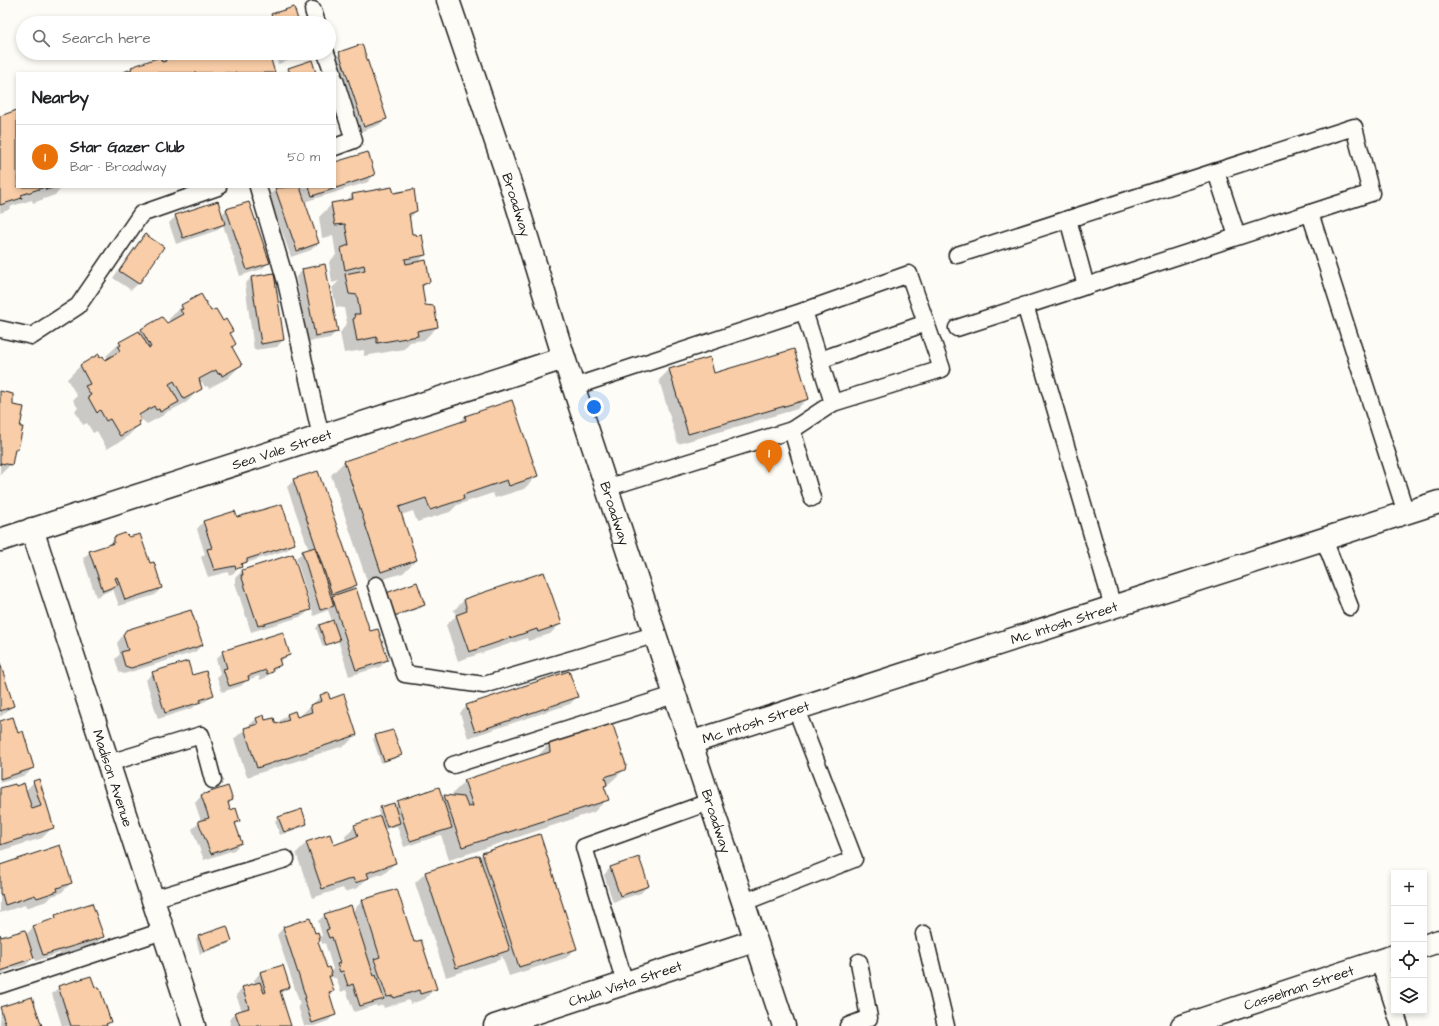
<!DOCTYPE html>
<meta charset="utf-8">
<style>
body{margin:0;font-family:"Architects Daughter",sans-serif;background:#f6f6f6;color:#202124}
.controls{position:absolute;right:12px;bottom:12px;display:grid;overflow:hidden;border-radius:0px;box-shadow:0 2px 6px #0003}
.controls button{width:36px;height:36px;display:grid;place-items:center;padding:0;border:0;border-bottom:1px solid #e0e0e0;background:#fff;color:#202124;font:20px sans-serif}
.you{position:absolute;left:594px;top:407px;width:14px;height:14px;margin:-10px;border:3px solid #fff;border-radius:50%;background:#1a73e8;box-shadow:0 0 0 6px #1a73e833}
.badge{display:grid;place-items:center;width:26px;height:26px;border-radius:50%;background:#c8321e;color:#fff;font-size:13px;font-weight:700}
.pin{position:absolute;translate:-50% -33px;filter:drop-shadow(0 1px 2px #0008)}
.pin::after{content:'';position:absolute;top:21px;width:14px;height:12px;background:inherit;clip-path:polygon(0 0,100% 0,50% 100%)}
.list{margin:0;padding:0;list-style:none}
h2{display:flex;justify-content:space-between;align-items:center;height:52px;margin:0;padding:0 16px;font-size:17px}
h2 small{font-size:13px;font-weight:400;color:#757577}
.list li{display:grid;grid-template-columns:26px 1fr auto;gap:12px;align-items:center;box-sizing:border-box;height:64px;padding:0 16px;border-top:1px solid #e0e0e0}
.list b{display:block;font-size:15px;white-space:nowrap}
.list p{margin:0;font-size:13px;white-space:nowrap;color:#757577}
.list em{font-size:13px;font-style:normal;color:#757577}
.icon{flex:none;width:22px;height:22px;fill:none;stroke:currentColor;stroke-width:2;stroke-linecap:round;stroke-linejoin:round}
.map{position:relative;flex:none;width:1439px;height:1026px;overflow:hidden}
.search{position:absolute;background:#fff;box-shadow:0 2px 6px #0003;left:16px;top:16px;width:320px;height:44px;display:flex;align-items:center;gap:10px;box-sizing:border-box;padding:0 14px;border-radius:22px;color:#757577;font-size:15px}
.panel{position:absolute;background:#fff;box-shadow:0 2px 6px #0003;left:16px;top:72px;width:320px;height:116px;border-radius:0px}
.map>svg:first-child{display:block}
</style>
<div class="map">
<svg width="1439" height="1026" viewBox="0 0 1439 1026">
<rect width="100%" height="100%" fill="#fdfcf7"/>
<filter id="ink" filterUnits="userSpaceOnUse"><feTurbulence type="fractalNoise" baseFrequency=".025" numOctaves="2"/><feDisplacementMap in="SourceGraphic" scale="8" xChannelSelector="R" yChannelSelector="G"/><feConvolveMatrix kernelMatrix="1 2 1 2 8 2 1 2 1" color-interpolation-filters="sRGB"/></filter>
<g filter="url(#ink)">
<g fill="#0003" fill-rule="evenodd">
<polygon points="272,15 298,23 265,23"/>
<polygon points="177,53 268,53 274,73 121,73 160,58 161,61 165,57"/>
<polygon points="275,53 304,53 300,57 278,64"/>
<polygon points="340,53 385,119 379,125 357,133 333,59"/>
<polygon points="289,69 315,73 285,73"/>
<polygon points="17,110 17,187 63,187 55,195 33,203 32,200 12,206 8,210 0,213 0,117"/>
<polygon points="335,163 374,175 368,182 304,202 318,243 311,250 291,257 269,195 280,187 335,187"/>
<polygon points="393,194 416,211 409,219 412,235 425,255 417,263 429,281 421,289 424,306 437,327 424,340 410,342 404,349 364,356 364,350 344,353 340,333 347,323 344,308 336,307 332,288 339,281 332,283 329,262 336,255 333,236 322,238 319,217 332,204 346,201 352,195"/>
<polygon points="248,203 269,262 262,269 240,276 223,225 218,230 176,244 169,223 176,216 221,215 226,210"/>
<polygon points="145,235 163,247 138,284 131,290 113,278 138,242"/>
<polygon points="303,270 337,331 330,338 308,342 296,277"/>
<polygon points="251,278 283,340 277,347 254,350 245,284"/>
<polygon points="182,306 210,313 229,334 235,344 231,348 241,365 228,378 209,388 207,386 205,387 202,382 199,384 200,388 187,402 170,411 169,410 164,415 147,424 141,419 137,422 139,425 126,438 107,449 97,431 93,433 87,423 83,425 75,411 78,408 73,400 77,396 67,379 80,366 98,356 100,359 105,361 108,358 106,356 120,343 142,329 167,324 170,322 169,319"/>
<polygon points="669,370 807,399 797,409 678,444 659,380"/>
<polygon points="0,392 12,406 18,428 18,449 14,453 11,464 0,475"/>
<polygon points="465,417 537,476 524,489 495,498 493,493 457,505 450,512 417,522 413,511 401,515 416,560 403,573 368,584 331,475 344,462 458,424"/>
<polygon points="294,480 356,585 350,591 369,632 387,660 380,667 349,676 338,640 323,647 316,628 319,625 332,621 328,610 314,616 296,558 303,552 309,550 287,487"/>
<polygon points="234,512 237,518 294,543 287,550 243,564 234,573 229,575 228,572 208,577 201,557 205,554 197,529 203,522"/>
<polygon points="115,538 149,564 161,588 155,595 119,606 113,589 96,597 83,558 90,552 108,546"/>
<polygon points="292,555 310,609 303,616 251,632 235,583 235,578 242,571"/>
<polygon points="543,573 560,624 550,634 528,641 527,638 458,661 446,625 456,616 454,610 464,600"/>
<polygon points="384,597 424,605 421,608 391,618"/>
<polygon points="126,631 202,645 195,652 124,674 119,672 115,659 120,654 117,643"/>
<polygon points="223,652 289,655 279,662 280,665 265,678 260,680 259,676 247,680 241,686 222,692 217,677 220,673 216,659"/>
<polygon points="0,666 13,706 0,717"/>
<polygon points="153,673 191,677 212,695 206,701 197,704 193,708 158,719 146,680"/>
<polygon points="321,696 329,700 356,735 346,745 247,777 234,739 256,719 275,725 288,714 297,718 300,716"/>
<polygon points="577,697 570,704 468,738 460,713 467,706"/>
<polygon points="0,722 33,768 26,775 0,783"/>
<polygon points="609,725 624,770 604,788 607,799 594,812 449,860 441,835 404,847 397,826 383,830 395,863 385,873 366,879 358,888 345,892 343,888 312,898 296,853 306,843 333,846 346,841 345,836 355,826 380,817 378,811 381,808 394,806 398,802 442,798 445,796 452,796 452,794 465,781 536,758 549,744"/>
<polygon points="376,736 400,755 397,758 381,763 373,739"/>
<polygon points="34,782 52,828 42,838 0,851 0,789 15,787 25,791"/>
<polygon points="228,787 232,800 228,805 230,811 239,821 235,826 241,843 234,850 204,860 192,829 201,821 195,803 201,796"/>
<polygon points="301,810 306,823 303,827 280,835 275,821 278,818"/>
<polygon points="483,854 576,948 566,958 509,976 502,956 499,960 446,977 415,883 425,873 478,856 479,858"/>
<polygon points="638,859 647,886 641,893 613,902 604,875 610,868"/>
<polygon points="0,867 71,883 61,893 52,896 47,901 26,908 25,905 0,913"/>
<path d="M396,890L413,943L435,988L425,999L410,1004L409,1000L384,1008L383,1005L377,1007L376,1005L354,1012L346,990L341,992L336,978H333L332,974L328,978L332,991L328,995L335,1014L328,1021L314,1026H304L298,1006L300,1004L277,935L283,928L309,920L314,934L319,939L322,935L318,921L325,915L352,912L362,901ZM321,939L322,944L325,943L333,969L330,973L326,969L317,943Z"/>
<polygon points="56,916 102,937 96,944 61,955 60,953 36,961 34,957 26,965 6,971 0,975 0,937 1,939 26,935 33,927 52,921"/>
<polygon points="199,936 231,941 228,944 200,954 196,939"/>
<polygon points="282,966 289,987 280,994 290,1026 231,1026 229,1020 236,1013 242,1011 236,995 243,988 255,984 254,980 260,973"/>
<polygon points="59,987 110,1022 106,1026 62,1026 52,994"/>
<polygon points="1,1008 40,1026 0,1026"/>
</g>
<g fill="#f8cda7" stroke="#1c1c1c">
<polygon points="294,7 299,23 274,23 271,14"/>
<polygon points="362,44 387,119 364,127 339,52"/>
<polygon points="174,53 269,53 275,73 120,73 132,69 131,67 160,57 162,62 166,61 164,56"/>
<polygon points="283,53 301,53 285,58"/>
<polygon points="312,60 316,73 290,73 288,68"/>
<polygon points="17,110 17,187 56,187 46,190 45,187 21,195 22,198 0,205 0,116"/>
<polygon points="368,152 375,175 312,196 309,187 335,187 335,162"/>
<polygon points="300,187 319,243 297,251 275,188"/>
<polygon points="392,187 394,193 414,189 417,211 409,214 412,234 416,234 417,236 422,235 426,255 405,259 406,264 426,260 430,282 422,285 425,305 434,306 438,327 417,331 418,336 377,343 377,337 357,341 353,319 355,318 354,314 360,314 357,295 349,294 345,274 365,270 364,265 345,270 341,248 349,245 345,224 335,225 331,203 353,199 352,194"/>
<polygon points="218,201 225,224 183,238 175,215"/>
<polygon points="249,202 270,263 247,270 226,209"/>
<polygon points="145,234 164,247 139,284 119,271"/>
<polygon points="325,264 338,332 315,336 302,269"/>
<polygon points="274,273 284,340 261,344 251,277"/>
<polygon points="201,294 211,311 216,309 223,321 226,319 233,331 230,333 236,344 232,347 242,365 222,376 221,373 218,374 216,370 199,379 202,389 184,399 174,381 169,384 179,402 160,412 159,409 156,410 154,406 139,415 141,420 138,422 140,425 120,436 110,419 106,421 100,410 97,413 88,397 91,395 85,386 90,384 80,365 99,354 100,358 103,356 105,360 120,351 118,347 121,345 119,342 139,331 149,348 151,347 141,329 162,317 167,323 183,314 180,310 183,309 181,305"/>
<polygon points="794,349 809,399 688,434 669,369 710,357 714,373"/>
<polygon points="0,391 13,394 13,405 24,407 20,427 23,427 18,449 15,449 12,465 0,463 0,465"/>
<polygon points="512,400 538,476 509,486 507,480 463,495 464,499 430,510 426,498 399,507 417,560 381,572 344,461 466,420 465,416"/>
<polygon points="318,471 357,585 332,594 293,479"/>
<polygon points="282,504 295,544 247,559 247,562 241,564 242,567 236,569 235,566 214,570 207,549 212,548 203,521 235,511 237,517"/>
<polygon points="125,533 129,537 140,534 150,563 154,562 162,588 125,600 117,577 115,578 118,585 103,591 89,551 114,543 114,537"/>
<polygon points="315,547 334,606 320,610 302,551"/>
<polygon points="293,554 311,610 258,626 241,575 243,575 242,570"/>
<polygon points="544,572 562,624 538,632 537,629 469,652 456,615 467,611 464,599"/>
<polygon points="417,582 425,605 394,616 386,593"/>
<polygon points="356,588 370,631 378,629 388,660 356,670 332,596"/>
<polygon points="191,610 203,645 131,668 125,666 121,652 128,650 123,635 126,630"/>
<polygon points="333,620 340,640 326,645 319,625"/>
<polygon points="283,632 290,655 279,659 281,665 272,669 273,672 267,674 266,670 248,676 249,680 229,686 223,669 227,668 222,651"/>
<polygon points="188,661 192,675 206,671 214,695 200,700 201,702 165,713 152,672"/>
<polygon points="0,663 14,706 0,711"/>
<polygon points="569,671 578,697 475,732 466,705"/>
<polygon points="328,692 330,699 344,694 357,735 257,768 244,728 258,724 256,718 264,715 265,720 274,718 276,724 289,720 287,714 295,711 297,717 312,712 310,705 322,701 320,695"/>
<polygon points="13,717 18,733 23,731 34,768 0,779 0,721"/>
<polygon points="609,724 613,725 626,765 625,770 605,777 607,785 604,786 609,800 462,847 444,795 464,797 468,807 473,806 464,780 550,752 549,743"/>
<polygon points="393,730 402,755 384,761 375,735"/>
<polygon points="39,779 54,828 0,845 0,788 15,784 16,786 24,783 32,809 41,806 33,781"/>
<polygon points="228,786 233,800 228,802 230,810 236,808 240,821 235,823 242,843 211,854 198,821 209,818 201,795"/>
<polygon points="439,787 452,828 410,841 397,801"/>
<polygon points="394,803 400,823 387,827 380,807"/>
<polygon points="302,809 307,824 284,832 278,817"/>
<polygon points="380,816 396,863 367,873 369,878 355,883 353,878 322,889 306,842 330,834 334,845 358,836 354,825"/>
<polygon points="540,834 577,949 519,967 482,853"/>
<polygon points="60,845 72,883 57,888 58,891 37,898 35,895 5,905 2,894 0,895 0,865"/>
<polygon points="479,855 510,950 456,968 425,872"/>
<polygon points="639,857 649,886 620,896 610,867"/>
<polygon points="397,889 414,942 421,940 437,989 420,994 419,990 394,998 393,996 387,997 374,959 380,957 362,900"/>
<polygon points="92,903 104,937 43,955 33,926 56,918 55,915"/>
<polygon points="351,905 374,976 376,975 384,999 360,1006 353,984 348,986 343,971 340,972 337,964 340,963 332,937 329,938 326,930 329,929 324,914"/>
<polygon points="310,918 315,933 318,932 320,941 318,942 327,968 329,967 332,976 329,976 334,991 329,992 336,1015 312,1023 304,999 306,998 283,927"/>
<polygon points="227,926 232,941 204,951 198,936"/>
<polygon points="25,930 34,958 10,966 10,968 0,971 0,934 1,937"/>
<polygon points="283,965 290,987 280,991 291,1026 240,1026 235,1012 249,1008 242,987 260,982 264,993 266,992 260,972"/>
<polygon points="91,976 95,987 98,986 99,989 100,989 111,1022 106,1024 107,1026 71,1026 58,986"/>
<polygon points="32,997 42,1026 6,1026 0,1007"/>
</g>
<g fill="none" stroke-linecap="round" stroke-linejoin="round">
<g stroke="#1c1c1c" stroke-width="19">
<g id="lane">
<polyline points="313,10 317,23"/>
<polyline points="326,53 333,73"/>
<polyline points="335,80 354,140 335,147"/>
<polyline points="1216,172 1237,236"/>
<polyline points="258,187 286,282 321,437"/>
<polyline points="1068,219 1086,286"/>
<polyline points="957,255 1354,127 1371,193 1310,213 1406,513"/>
<polyline points="1025,305 1113,607"/>
<polyline points="804,311 909,274 942,369 833,403"/>
<polyline points="957,328 1310,213"/>
<polyline points="0,329 32,336 78,306 141,214 218,187"/>
<polyline points="820,360 926,323"/>
<polyline points="573,387 804,311 833,403 792,430 812,498"/>
<polyline points="606,488 792,430"/>
<polyline points="1324,539 1350,607"/>
<polyline points="376,585 405,674 484,685 654,635"/>
<polyline points="109,763 201,735 213,780"/>
<polyline points="453,765 674,695"/>
<polyline points="153,899 286,859"/>
<polyline points="742,903 854,859 796,709"/>
<polyline points="924,934 946,1026"/>
<polyline points="1379,961 1394,1007"/>
<polyline points="625,983 584,847 709,802"/>
<polyline points="0,985 163,931"/>
<polyline points="1395,1011 1400,1026"/>
<polyline points="848,1026 869,1018 859,962"/>
</g>
</g>
<g stroke="#1c1c1c" stroke-width="25">
<g id="street">
<path id="s1" d="M32,529L194,1026"/>
<path id="s2" d="M0,540L564,358"/>
<path id="s3" d="M690,743L1439,502"/>
<polyline points="1424,946 1439,941"/>
<path id="s4" d="M495,1026L754,941"/>
<path id="s5" d="M1182,1026L1394,956"/>
</g>
</g>
<g stroke="#1c1c1c" stroke-width="25">
<g id="primary">
<path id="s6" d="M448,0L514,195L564,358L784,1026"/>
</g>
</g>
<use href="#lane" stroke="#fdfcf7" stroke-width="16"/>
<use href="#street" stroke="#fdfcf7" stroke-width="22"/>
<use href="#primary" stroke="#fdfcf7" stroke-width="22"/>
</g>
</g>
<g text-anchor="middle" stroke-width="4" stroke-linejoin="round" paint-order="stroke">
<g font-size="14" fill="#1c1c1c" stroke="#fdfcf7">
<text dy="5" stroke="none"><textPath href="#s6" startOffset="216">Broadway</textPath></text>
<text dy="5" stroke="none"><textPath href="#s2" startOffset="296">Sea Vale Street</textPath></text>
<text dy="5" stroke="none"><textPath href="#s6" startOffset="540">Broadway</textPath></text>
<text dy="5" stroke="none"><textPath href="#s3" startOffset="393">Mc Intosh Street</textPath></text>
<text dy="5" stroke="none"><textPath href="#s3" startOffset="69">Mc Intosh Street</textPath></text>
<text dy="5" stroke="none"><textPath href="#s1" startOffset="262">Madison Avenue</textPath></text>
<text dy="5" stroke="none"><textPath href="#s6" startOffset="864">Broadway</textPath></text>
<text dy="5" stroke="none"><textPath href="#s4" startOffset="137">Chula Vista Street</textPath></text>
<text dy="5" stroke="none"><textPath href="#s5" startOffset="123">Casselman Street</textPath></text>
</g>
</g>
</svg>
<div class="controls">
<button>+</button>
<button>−</button>
<button><svg class="icon" aria-label="locate" viewBox="0 0 24 24"><circle cx="12" cy="12" r="6"/><path d="M12 2v4M12 18v4M2 12h4M18 12h4"/></svg></button>
<button><svg class="icon" aria-label="layers" viewBox="0 0 24 24"><path d="M12 4l9 5-9 5-9-5zM3 14l9 5 9-5"/></svg></button>
</div>
<div class="you"></div>
<div class="pin badge" style="left:769px;top:473px;background:#e8710a">1</div>
<div class="search"><svg class="icon" aria-label="search" viewBox="0 0 24 24"><circle cx="10" cy="10" r="6"/><path d="M15 15l6 6"/></svg>Search here</div>
<section class="panel">
<h2>Nearby<small></small></h2>
<ul class="list">
<li><span class="badge" style="background:#e8710a">1</span><div><b>Star Gazer Club</b><p>Bar · Broadway</p></div><em>50 m</em></li>
</ul>
</section>
</div>
